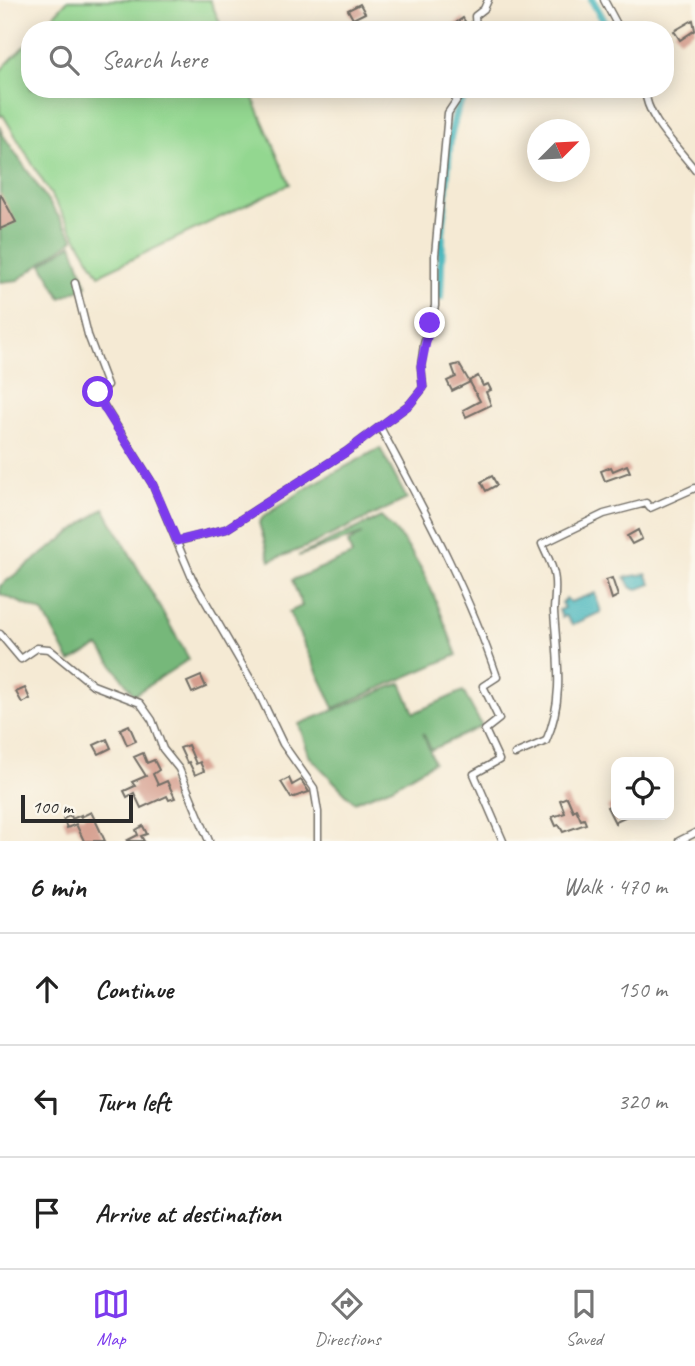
<!DOCTYPE html>
<meta charset="utf-8">
<style>
body{margin:0;font-family:Caveat,sans-serif;background:#f2f2f2;color:#222}
.controls{position:absolute;right:21px;bottom:21px;display:grid;overflow:hidden;border-radius:14px;box-shadow:0 4px 18px #0003}
.controls button{width:63px;height:63px;display:grid;place-items:center;padding:0;border:0;border-bottom:2px solid #e0e0e0;background:#fff;color:#222;font:35px sans-serif}
.compass{position:absolute;left:527px;top:119px;width:63px;height:63px;border-radius:50%;background:#fff;box-shadow:0 4px 18px #0003;rotate:66deg}
.scale{position:absolute;left:21px;bottom:18px;width:112px;box-sizing:border-box;padding-left:7px;border:4px solid #2b2b2b;border-top:0;font-size:19px;line-height:24px;white-space:nowrap;color:#2b2b2b;-webkit-text-stroke:5px #fbf7ec;paint-order:stroke}
.stop{position:absolute;width:21px;height:21px;margin:-16px;border:5px solid #7c3aed;border-radius:50%;background:#fff}
.stop.end{background:#7c3aed;border-color:#fff;box-shadow:0 2px 7px #0008}
.list{margin:0;padding:0;list-style:none}
h2{display:flex;justify-content:space-between;align-items:center;height:91px;margin:0;padding:0 28px;font-size:30px}
h2 small{font-size:23px;font-weight:400;color:#767676}
.list li{display:grid;grid-template-columns:46px 1fr auto;gap:21px;align-items:center;box-sizing:border-box;height:112px;padding:0 28px;border-top:2px solid #e0e0e0}
.list b{display:block;font-size:26px;white-space:nowrap}
.list em{font-size:23px;font-style:normal;color:#767676}
.icon{flex:none;width:38px;height:38px;fill:none;stroke:currentColor;stroke-width:2;stroke-linecap:round;stroke-linejoin:round}
.map{position:relative;flex:none;width:695px;height:841px;overflow:hidden}
.search{position:absolute;background:#fff;box-shadow:0 4px 18px #0003;left:21px;right:21px;top:21px;height:77px;display:flex;align-items:center;gap:18px;box-sizing:border-box;padding:0 24px;border-radius:28px;color:#767676;font-size:26px}
.sheet{height:427px;background:#fff}
nav{display:flex;justify-content:space-around;align-items:center;box-sizing:border-box;height:98px;border-top:2px solid #e0e0e0;background:#fff;font-size:19px;color:#767676}
nav a{display:grid;justify-items:center;gap:4px}
nav .on{color:#7c3aed}
.map>svg:first-child{display:block}
</style>
<div class="map">
<svg width="695" height="841" viewBox="0 0 695 841">
<rect width="100%" height="100%" fill="#fbf7ec"/>
<filter id="ink" filterUnits="userSpaceOnUse"><feTurbulence type="fractalNoise" baseFrequency=".0143" numOctaves="2"/><feDisplacementMap in="SourceGraphic" scale="14" xChannelSelector="R" yChannelSelector="G"/><feConvolveMatrix kernelMatrix="1 2 1 2 8 2 1 2 1" color-interpolation-filters="sRGB"/></filter>
<filter id="wash" filterUnits="userSpaceOnUse"><feTurbulence type="fractalNoise" baseFrequency=".00686" numOctaves="4" result="noise"/><feDisplacementMap in="SourceGraphic" scale="28" xChannelSelector="R" yChannelSelector="G"/><feGaussianBlur stdDeviation="1.57" result="paint"/><feColorMatrix in="noise" values="0 0 0 0 0 0 0 0 0 0 0 0 0 0 0 0 0 1.4 0 .05"/><feComposite in="paint" operator="in"/></filter>
<g filter="url(#wash)">
<rect width="100%" height="100%" fill="#f5ead4"/>
<g fill="#93d790" stroke="#5f815e" stroke-width="2">
<polygon points="68,0 210,0 223,30 40,30"/>
<polygon points="30,40 30,89 249,89 290,184 99,275 3,115 0,116 0,71"/>
</g>
<g fill="#76b87a" stroke="#507252" stroke-width="2">
<polygon points="0,125 3,135 74,239 18,280 0,282"/>
<polygon points="72,244 87,286 61,298 42,264"/>
<polygon points="380,448 407,499 306,547 270,561 259,523 264,516 313,484"/>
<polygon points="104,508 189,659 134,695 99,646 70,662 43,612 0,594 0,586"/>
<path d="M381,517C424,555 436,603 457,655L334,708L289,612L302,606L292,580L352,555L348,543L362,534L298,556Z"/>
<polygon points="401,683 414,713 463,691 482,726 431,750 423,733 434,762 392,787 354,802 309,756 299,724"/>
</g>
<g fill="#46b6bc" stroke="#387074" stroke-width="2">
<polygon points="646,574 651,584 636,590 631,587 625,577"/>
<polygon points="595,593 601,612 572,625 566,616 562,617 559,610 564,608 562,603 566,598 570,602"/>
</g>
<g fill="none" stroke-linecap="round" stroke-linejoin="round">
<g stroke="#46b6bc" stroke-width="8">
<polyline points="592,0 609,30"/>
<polyline points="440,297 442,234 450,137 458,106 469,89"/>
</g>
</g>
<g id="blocks">
<g fill="#d59e8e">
<polygon points="360,4 365,13 353,19 348,10"/>
<polygon points="463,18 470,30 453,30 451,26"/>
<polygon points="693,20 695,30 680,40 674,31"/>
<polygon points="0,193 16,222 0,229"/>
<polygon points="459,364 469,381 478,376 483,386 488,384 491,390 486,392 491,405 466,417 463,410 480,401 470,382 452,391 447,381 456,377 452,366"/>
<polygon points="627,465 630,472 605,481 601,471 611,467 613,471"/>
<polygon points="492,476 497,485 486,491 481,482"/>
<polygon points="638,530 642,539 632,544 627,536"/>
<polygon points="612,578 618,596 612,599 606,580"/>
<polygon points="201,676 206,687 192,693 187,682"/>
<polygon points="25,688 30,699 22,703 16,692"/>
<polygon points="129,725 136,741 127,745 120,729"/>
<polygon points="107,739 111,748 99,754 94,745"/>
<polygon points="188,745 196,764 200,762 204,771 195,775 189,762 187,763 180,748"/>
<polygon points="143,753 147,763 154,760 159,770 153,774 158,785 167,781 175,798 169,800 167,796 141,808 134,793 127,797 124,791 135,786 132,782 146,776 134,757"/>
<polygon points="289,778 292,785 301,780 309,792 291,798 281,782"/>
<polygon points="567,797 573,811 576,809 581,820 584,819 586,824 563,832 559,825 556,826 552,817 565,813 560,800"/>
<polygon points="616,803 616,815 629,815 616,821 616,825 607,807"/>
<polygon points="91,812 98,826 105,841 84,841 76,824 67,828 63,819 71,815 72,819 81,815 81,817"/>
<polygon points="143,826 147,834 141,836 144,841 126,841 138,835 136,830"/>
</g>
</g>
</g>
<g filter="url(#ink)">
<use href="#blocks" fill-opacity="0" stroke="#726e66" stroke-width="2"/>
<g fill="none" stroke-linecap="round" stroke-linejoin="round">
<g stroke="#726e66" stroke-width="9">
<g id="street">
<polyline points="604,0 620,30"/>
<polyline points="476,30 475,16 484,9 488,0"/>
<path d="M645,89C646,119 678,147 695,170"/>
<polyline points="75,283 88,335 107,385 98,392 104,406 152,483 192,578 259,694 283,744 314,788 318,812 318,841"/>
<path d="M380,427C423,508 468,590 497,677L483,686L499,719L485,730L499,760L474,774L503,841"/>
<polyline points="178,541 226,529 346,452 410,404 423,388 421,366 424,344 435,306 435,255 448,113 458,98 460,89"/>
<polyline points="0,634 21,659 37,648 49,649 93,685 140,703 152,720 163,749 179,769 209,841"/>
<path d="M515,754L546,741C565,699 557,656 554,612C554,600 557,586 554,574C552,564 546,554 542,544L604,514L646,503L650,508L695,488"/>
<polyline points="679,841 695,833"/>
</g>
</g>
<use href="#street" stroke="#fff" stroke-width="6"/>
</g>
</g>
<g fill="none" stroke-linecap="round" stroke-linejoin="round" filter="url(#ink)">
<polyline stroke="#7c3aed" stroke-width="9" points="98,392 104,407 152,483 177,541 226,529 346,452 410,404 423,388 421,366 430,323"/>
</g>
</svg>
<div class="controls">
<button><svg class="icon" aria-label="locate" viewBox="0 0 24 24"><circle cx="12" cy="12" r="6"/><path d="M12 2v4M12 18v4M2 12h4M18 12h4"/></svg></button>
</div>
<svg class="compass" viewBox="-18 -18 36 36"><path d="M0-13l5 13h-10z" fill="#e53935"/><path d="M0 13l5-13h-10z" fill="#767676"/></svg>
<div class="scale">100 m</div>
<div class="stop" style="left:98px;top:392px"></div>
<div class="stop end" style="left:430px;top:323px"></div>
<div class="search"><svg class="icon" aria-label="search" viewBox="0 0 24 24"><circle cx="10" cy="10" r="6"/><path d="M15 15l6 6"/></svg>Search here</div>
</div>
<section class="sheet">
<h2>6 min<small>Walk · 470 m</small></h2>
<ul class="list">
<li><svg class="icon" aria-label="ahead" viewBox="0 0 24 24"><path d="M12 20V5M6 11l6-6 6 6"/></svg><div><b>Continue</b></div><em>150 m</em></li>
<li><svg class="icon" aria-label="left" viewBox="0 0 24 24"><path d="M17 20v-9H6M10 6l-5 5 5 5"/></svg><div><b>Turn left</b></div><em>320 m</em></li>
<li><svg class="icon" aria-label="arrive" viewBox="0 0 24 24"><path d="M6 21V4h12l-3 4 3 4H6"/></svg><div><b>Arrive at destination</b></div></li>
</ul>
</section>
<nav>
<a class="on"><svg class="icon" aria-label="map" viewBox="0 0 24 24"><path d="M3 6l6-2 6 2 6-2v14l-6 2-6-2-6 2zM9 4v14M15 6v14"/></svg>Map</a>
<a><svg class="icon" aria-label="directions" viewBox="0 0 24 24"><path d="M12 3l9 9-9 9-9-9zM9 14v-3h6M13 9l2 2-2 2"/></svg>Directions</a>
<a><svg class="icon" aria-label="saved" viewBox="0 0 24 24"><path d="M7 4h10v16l-5-4-5 4z"/></svg>Saved</a>
</nav>
